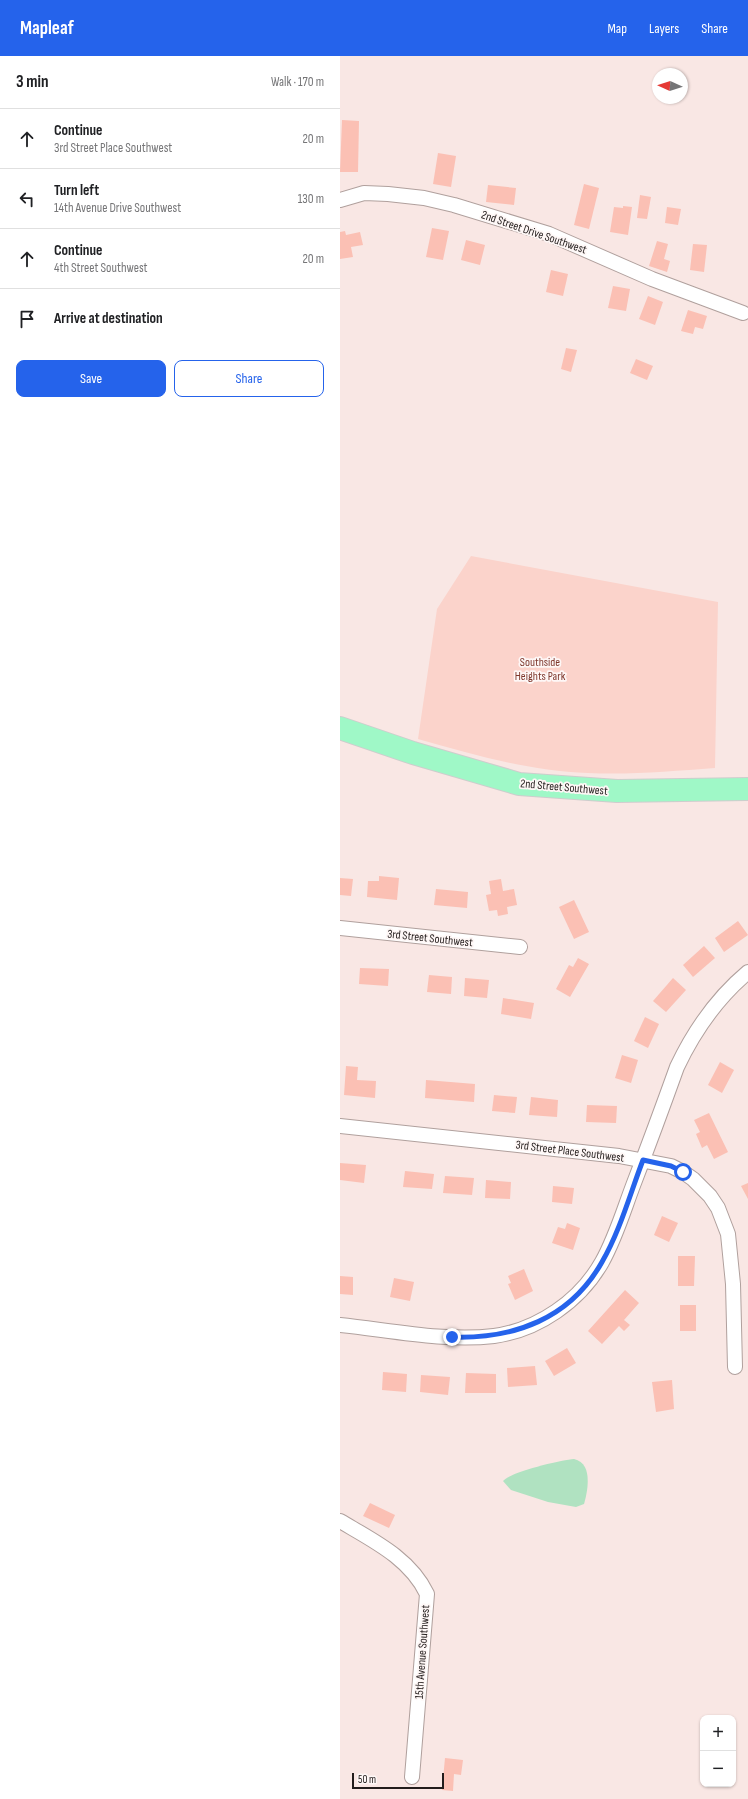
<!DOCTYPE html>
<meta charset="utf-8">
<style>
body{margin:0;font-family:"Sofia Sans Condensed",sans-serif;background:#f6f6f6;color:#202124}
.controls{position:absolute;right:12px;bottom:12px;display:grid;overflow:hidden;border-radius:8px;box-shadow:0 1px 3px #0004}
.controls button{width:36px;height:36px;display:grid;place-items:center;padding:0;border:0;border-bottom:1px solid #e0e0e0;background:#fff;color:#202124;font:20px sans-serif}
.compass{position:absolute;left:312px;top:12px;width:36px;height:36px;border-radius:50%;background:#fff;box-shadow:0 1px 3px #0004;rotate:273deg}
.scale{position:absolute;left:12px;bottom:10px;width:92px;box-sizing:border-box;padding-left:4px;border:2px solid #221c1b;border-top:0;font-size:11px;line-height:14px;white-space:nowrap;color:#221c1b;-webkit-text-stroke:3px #fef7f6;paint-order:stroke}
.stop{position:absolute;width:12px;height:12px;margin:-9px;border:3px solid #2563eb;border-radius:50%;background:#fff}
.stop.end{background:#2563eb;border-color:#fff;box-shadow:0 1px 4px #0008}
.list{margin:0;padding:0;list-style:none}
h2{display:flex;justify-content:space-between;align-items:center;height:52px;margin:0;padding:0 16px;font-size:17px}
h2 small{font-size:13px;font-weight:400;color:#757577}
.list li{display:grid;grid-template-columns:26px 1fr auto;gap:12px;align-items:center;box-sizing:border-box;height:60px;padding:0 16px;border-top:1px solid #e0e0e0}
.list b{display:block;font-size:15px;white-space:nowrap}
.list p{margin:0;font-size:13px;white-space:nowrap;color:#757577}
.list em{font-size:13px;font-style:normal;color:#757577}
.actions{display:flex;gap:8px;padding:12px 16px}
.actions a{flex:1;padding:9px 0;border:1px solid #2563eb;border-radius:8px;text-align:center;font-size:14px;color:#2563eb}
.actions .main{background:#2563eb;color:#fff}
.icon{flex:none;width:22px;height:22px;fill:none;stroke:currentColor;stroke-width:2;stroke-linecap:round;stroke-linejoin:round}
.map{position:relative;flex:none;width:408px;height:1743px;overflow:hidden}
header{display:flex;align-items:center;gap:24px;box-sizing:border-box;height:56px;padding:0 20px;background:#2563eb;color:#fff}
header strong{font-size:19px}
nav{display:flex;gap:22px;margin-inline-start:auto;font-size:14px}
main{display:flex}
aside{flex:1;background:#fff}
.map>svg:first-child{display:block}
</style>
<header>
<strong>Mapleaf</strong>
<nav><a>Map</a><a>Layers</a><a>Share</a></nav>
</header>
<main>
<aside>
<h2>3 min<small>Walk · 170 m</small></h2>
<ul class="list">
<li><svg class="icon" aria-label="ahead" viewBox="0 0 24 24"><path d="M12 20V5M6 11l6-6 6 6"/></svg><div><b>Continue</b><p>3rd Street Place Southwest</p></div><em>20 m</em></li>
<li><svg class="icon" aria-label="left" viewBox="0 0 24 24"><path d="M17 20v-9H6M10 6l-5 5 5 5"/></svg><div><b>Turn left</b><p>14th Avenue Drive Southwest</p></div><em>130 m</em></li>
<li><svg class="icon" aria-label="ahead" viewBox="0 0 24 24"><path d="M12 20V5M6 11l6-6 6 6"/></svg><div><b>Continue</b><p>4th Street Southwest</p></div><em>20 m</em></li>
<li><svg class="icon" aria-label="arrive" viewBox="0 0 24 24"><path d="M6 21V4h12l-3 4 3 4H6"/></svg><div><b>Arrive at destination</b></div></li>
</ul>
<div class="actions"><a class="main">Save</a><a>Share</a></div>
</aside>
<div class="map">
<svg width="408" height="1743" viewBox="0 0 408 1743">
<rect width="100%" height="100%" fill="#f9e7e4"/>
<path fill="#fbd3cb" d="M131,500L378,546L375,712C333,715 290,719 248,717C189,715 134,699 78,683L97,553Z"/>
<path fill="#b0e2c1" d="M234,1403C253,1407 248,1434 244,1448L236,1451L208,1446L171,1434L163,1425C170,1416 221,1404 234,1403Z"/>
<g fill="#fbc0b4">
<polygon points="2,64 19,65 18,116 0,116"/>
<polygon points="98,97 116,100 111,131 93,128"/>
<polygon points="244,128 259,132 249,173 234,169"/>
<polygon points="148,129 176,132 174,149 146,146"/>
<polygon points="300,139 311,141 307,163 297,162"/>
<polygon points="283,150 292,151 288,179 270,176 274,151 283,152"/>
<polygon points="327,151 341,153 338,169 325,167"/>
<polygon points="92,172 109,175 103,204 86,201"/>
<polygon points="5,175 6,179 20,176 23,189 11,191 13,201 0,203 0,176"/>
<polygon points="126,184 145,189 140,209 121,204"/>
<polygon points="317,185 328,188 324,203 330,205 327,216 309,210"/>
<polygon points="353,188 367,189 364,216 350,214"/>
<polygon points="211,214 228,218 223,240 206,236"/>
<polygon points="273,230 290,233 286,255 268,252"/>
<polygon points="308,240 323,246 315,269 299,263"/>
<polygon points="348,254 367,260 363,273 355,271 353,278 341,275"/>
<polygon points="226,292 237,294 231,316 221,313"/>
<polygon points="296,303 313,310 307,324 290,317"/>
<polygon points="39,820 59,822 57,844 27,841 28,825 39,825"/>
<polygon points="0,822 13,823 11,840 0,839"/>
<polygon points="161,823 163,835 174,833 177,849 167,851 168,858 158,860 157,854 149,855 146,839 151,838 149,825"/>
<polygon points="96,833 128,836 127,852 94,849"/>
<polygon points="234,844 249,876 234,883 219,851"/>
<polygon points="398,865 408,879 384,896 375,882"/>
<polygon points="364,890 375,902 353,921 343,909"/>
<polygon points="238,902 249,908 230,941 216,933 229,909 233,911"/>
<polygon points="20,912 49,913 48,930 19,928"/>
<polygon points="89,919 112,921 111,938 87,936"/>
<polygon points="125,922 149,924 147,942 124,940"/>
<polygon points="333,922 346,934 326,956 313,945"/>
<polygon points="163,942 194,947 191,963 161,958"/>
<polygon points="305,961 319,968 308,992 294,985"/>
<polygon points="282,999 298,1004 291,1027 275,1022"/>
<polygon points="380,1006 394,1014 382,1037 368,1029"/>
<polygon points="6,1010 18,1011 17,1024 36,1025 35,1042 4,1039"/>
<polygon points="86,1024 135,1028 134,1046 85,1042"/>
<polygon points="154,1039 177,1041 175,1057 152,1055"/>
<polygon points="191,1041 218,1044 217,1061 189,1059"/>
<polygon points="247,1049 277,1050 276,1067 246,1066"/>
<polygon points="369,1057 388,1096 374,1103 367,1089 362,1092 356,1078 360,1076 354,1064"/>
<polygon points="0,1107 26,1109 24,1127 0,1124"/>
<polygon points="65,1115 94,1118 92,1133 63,1131"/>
<polygon points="105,1120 134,1122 132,1139 103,1137"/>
<polygon points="146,1124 171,1126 170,1143 145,1142"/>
<polygon points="408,1127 408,1143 401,1130"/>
<polygon points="213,1130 234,1132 232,1148 212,1146"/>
<polygon points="322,1160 338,1167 329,1186 314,1179"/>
<polygon points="227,1167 240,1172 233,1194 212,1187 218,1171 225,1173"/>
<polygon points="338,1200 355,1200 354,1230 338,1230"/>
<polygon points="184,1213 193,1235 175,1244 168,1228 171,1227 168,1220"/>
<polygon points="0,1220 13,1221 13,1239 0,1238"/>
<polygon points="54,1222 74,1226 70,1245 50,1241"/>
<polygon points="285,1234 299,1247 284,1264 290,1269 284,1275 279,1270 262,1288 248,1275"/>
<rect x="340" y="1249" width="16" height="26"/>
<polygon points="227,1292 236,1307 214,1320 205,1305"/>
<polygon points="195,1310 197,1329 168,1331 167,1312"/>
<polygon points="43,1316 67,1318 66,1336 42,1334"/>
<polygon points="126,1317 156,1318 156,1337 125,1337"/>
<polygon points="81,1319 110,1321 108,1339 80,1336"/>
<polygon points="332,1324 334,1353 316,1356 312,1326"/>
<polygon points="30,1447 55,1459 49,1472 23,1460"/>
<polygon points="105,1702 123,1704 121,1719 114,1718 113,1735 102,1734"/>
</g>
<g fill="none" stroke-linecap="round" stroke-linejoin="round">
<g stroke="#b0a09d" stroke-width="16">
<g id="minor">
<polyline points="0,144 24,137 48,138 84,142 114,149 209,178 312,223 403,257"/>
<polyline points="0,872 180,891"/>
<polyline points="0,1070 279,1100 331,1110 343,1116 353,1123 370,1140 378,1152 388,1178 393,1228 395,1311"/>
<path d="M0,1269C49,1274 105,1286 154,1280C198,1274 240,1245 262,1206C276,1181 284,1153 294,1127C309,1088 323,1050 337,1011C354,975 377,942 408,916"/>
<path d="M0,1465C32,1484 70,1502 87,1538L72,1721"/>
</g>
</g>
<g stroke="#cecdcd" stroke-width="24">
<polyline id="primary" points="0,672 73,697 179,728 277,735 408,733"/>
</g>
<use href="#minor" stroke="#fff" stroke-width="14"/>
<use href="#primary" stroke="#9ff8c7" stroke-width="22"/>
</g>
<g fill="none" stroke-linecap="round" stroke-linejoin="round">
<path stroke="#2563eb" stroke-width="5" d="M112,1281C174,1283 230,1263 262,1206C280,1175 290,1138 303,1104L331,1110L343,1116"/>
</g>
<g text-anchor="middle" stroke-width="3.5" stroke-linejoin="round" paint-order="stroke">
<g font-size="12" fill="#221c1b" stroke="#fef7f6">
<text transform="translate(194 176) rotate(19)" y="4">2nd Street Drive Southwest</text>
<text transform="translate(224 731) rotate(5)" y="4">2nd Street Southwest</text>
<text transform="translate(90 882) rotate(6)" y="4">3rd Street Southwest</text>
<text transform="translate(230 1095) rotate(7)" y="4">3rd Street Place Southwest</text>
<text transform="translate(82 1596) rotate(-86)" y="4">15th Avenue Southwest</text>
</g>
<g font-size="12" fill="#7e372c" stroke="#fef7f6">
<text x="200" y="610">Southside<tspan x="200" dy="14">Heights Park</tspan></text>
</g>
</g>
</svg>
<div class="controls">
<button>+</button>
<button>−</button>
</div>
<svg class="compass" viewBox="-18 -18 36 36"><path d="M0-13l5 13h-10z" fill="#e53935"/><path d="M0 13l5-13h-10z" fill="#757577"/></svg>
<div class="scale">50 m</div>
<div class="stop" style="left:343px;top:1116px"></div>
<div class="stop end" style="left:112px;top:1281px"></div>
</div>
</main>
